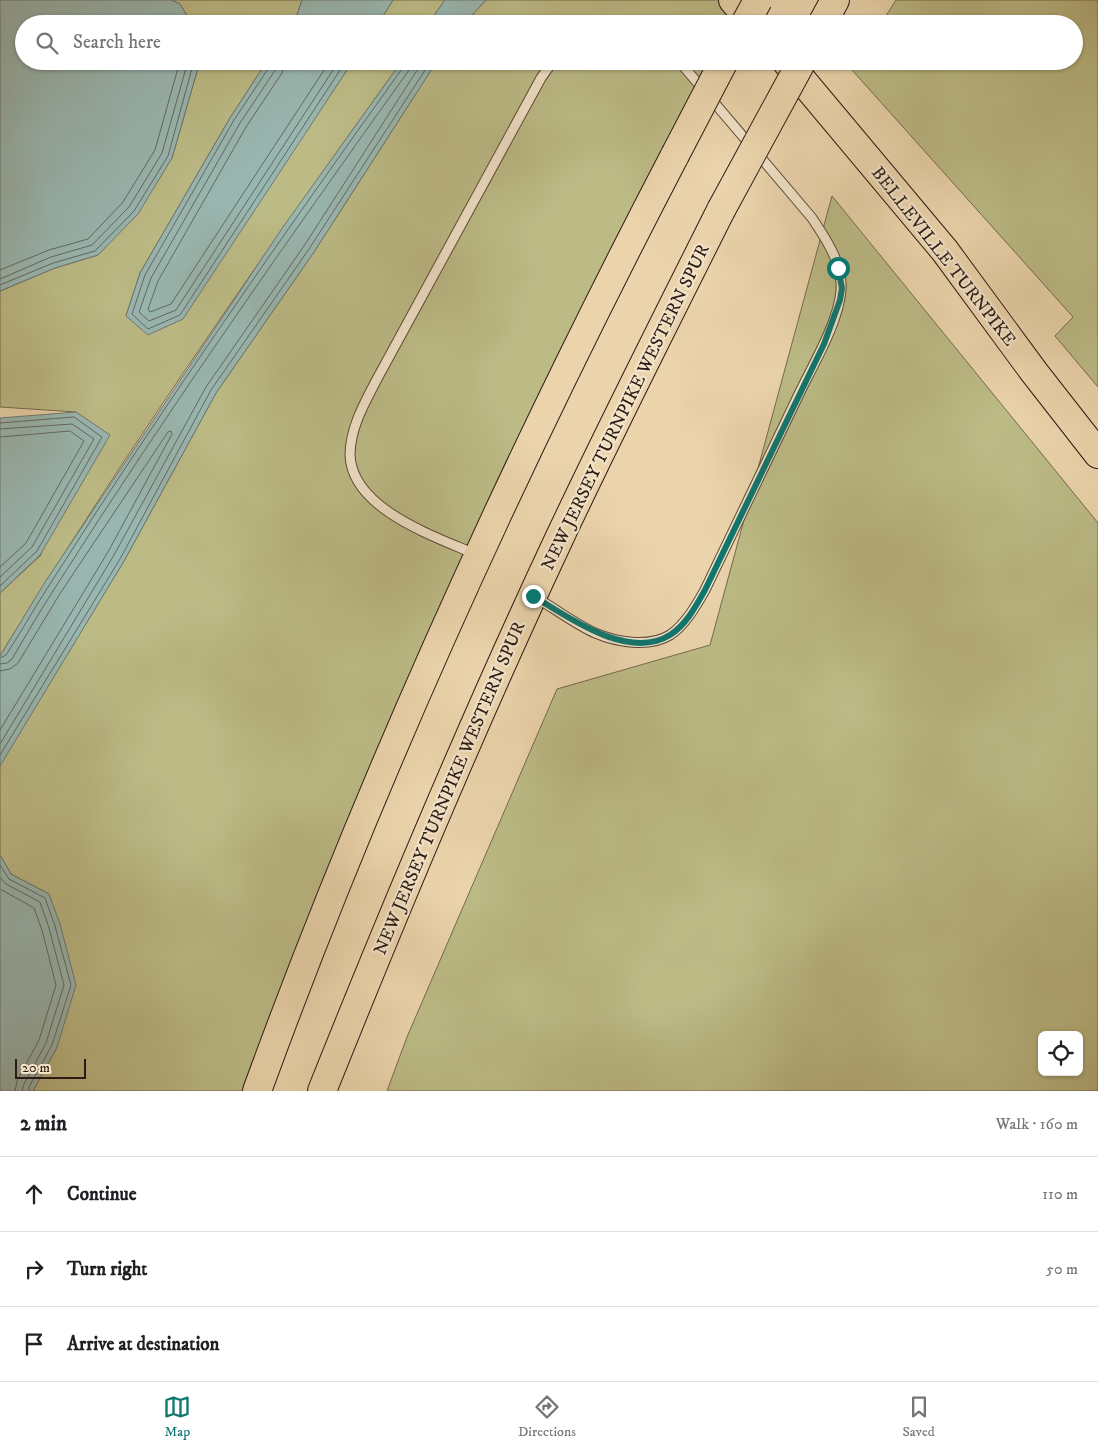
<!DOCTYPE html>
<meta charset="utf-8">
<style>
body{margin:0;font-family:"IM FELL DW Pica",serif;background:#f2f2f2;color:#202124}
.controls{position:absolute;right:15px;bottom:15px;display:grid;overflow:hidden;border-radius:8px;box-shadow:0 1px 4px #0004}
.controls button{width:45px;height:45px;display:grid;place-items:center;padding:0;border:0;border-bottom:1px solid #e0e0e0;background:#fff;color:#202124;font:25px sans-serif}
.scale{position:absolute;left:15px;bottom:12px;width:71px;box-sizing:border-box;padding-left:5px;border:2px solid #2c1a13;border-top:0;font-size:14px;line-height:18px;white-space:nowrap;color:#2c1a13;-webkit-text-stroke:4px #f2e3c9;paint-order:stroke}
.stop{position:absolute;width:15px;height:15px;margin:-11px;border:4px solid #0f766e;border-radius:50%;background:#fff}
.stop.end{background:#0f766e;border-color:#fff;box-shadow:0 1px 5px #0008}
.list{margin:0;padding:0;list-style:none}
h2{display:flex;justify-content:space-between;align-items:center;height:65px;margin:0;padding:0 20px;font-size:21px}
h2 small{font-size:16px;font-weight:400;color:#757577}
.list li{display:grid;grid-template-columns:32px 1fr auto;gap:15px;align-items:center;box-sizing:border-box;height:75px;padding:0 20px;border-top:1px solid #e0e0e0}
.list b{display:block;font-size:19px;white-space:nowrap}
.list em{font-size:16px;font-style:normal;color:#757577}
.icon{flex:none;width:28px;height:28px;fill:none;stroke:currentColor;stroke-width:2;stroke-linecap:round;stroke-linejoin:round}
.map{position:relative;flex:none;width:1098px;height:1091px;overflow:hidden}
.search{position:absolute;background:#fff;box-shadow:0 1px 4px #0004;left:15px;right:15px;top:15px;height:55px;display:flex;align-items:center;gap:12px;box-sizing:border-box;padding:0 18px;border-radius:28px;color:#757577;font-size:19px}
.sheet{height:290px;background:#fff}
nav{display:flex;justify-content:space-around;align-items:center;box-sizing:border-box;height:70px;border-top:1px solid #e0e0e0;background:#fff;font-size:14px;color:#757577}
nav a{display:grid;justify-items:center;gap:2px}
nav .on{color:#0f766e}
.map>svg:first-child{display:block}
</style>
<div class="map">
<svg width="1098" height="1091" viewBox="0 0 1098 1091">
<rect width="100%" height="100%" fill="#ebd4ac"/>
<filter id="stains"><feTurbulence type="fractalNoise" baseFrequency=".004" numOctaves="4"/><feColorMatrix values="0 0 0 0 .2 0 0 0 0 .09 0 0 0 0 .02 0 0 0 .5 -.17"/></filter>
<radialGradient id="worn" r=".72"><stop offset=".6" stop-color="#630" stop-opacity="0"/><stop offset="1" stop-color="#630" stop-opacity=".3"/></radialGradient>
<g fill="#bcbb86" stroke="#746a4c" fill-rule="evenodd">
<polygon points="171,0 302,0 297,15 292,24 192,24 180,4"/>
<polygon points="393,0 445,0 428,24 378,24"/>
<polygon points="486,0 758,0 745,24 464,24"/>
<polygon points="896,0 1098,0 1098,387 1055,336 1073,317 852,70 858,61 1074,61 1074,24 881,24"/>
<path d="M200,61H267L230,118L140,273L126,316L325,102L353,61H402C262,256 125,452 0,656V593L41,555L76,412L0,407V291L55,268L98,255L172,158Z"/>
<polygon points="437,61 724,61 628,244 257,1091 33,1091 57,1047 49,894 11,874 0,855 0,764 124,561 216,393 314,252"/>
<path d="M832,196L1098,523V1091H387L407,1037L557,689L710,645ZM1042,1035H1079V1072H1042Z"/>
</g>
<g fill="#99b7b1" stroke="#6d7872">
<polygon points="0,0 171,0 180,4 192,24 24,24 24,61 200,61 172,158 138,214 98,255 55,268 0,291"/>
<polygon points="302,0 393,0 378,24 292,24 297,15"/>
<polygon points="445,0 486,0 464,24 428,24"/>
<polygon points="267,61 353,61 183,319 148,335 126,316 140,273 230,118"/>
<polygon points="402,61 437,61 314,252 216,393 124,561 0,766 0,656 45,582 283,227"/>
<polygon points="76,412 110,435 40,555 0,593 0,418"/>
<polygon points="0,855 11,874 49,894 60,924 76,985 57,1047 33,1091 0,1091"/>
</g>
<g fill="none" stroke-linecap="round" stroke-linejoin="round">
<g stroke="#626862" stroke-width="1">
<polyline points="271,61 270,66 234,120 145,275 132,314 148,329 180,315 346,61"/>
<polyline points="277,61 276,69 240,123 151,278 139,312 149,321 176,310 339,61"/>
<polyline points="285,61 282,73 246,127 158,281 148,309 150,312 171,304 330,61"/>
<polyline points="0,270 49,250 88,239 123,202 155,150 180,61"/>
<polyline points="0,279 51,257 92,245 129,207 162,153 188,61"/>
<polyline points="0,285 53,263 95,251 134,211 168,156 194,61"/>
<polyline points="0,423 74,417 102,437 37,551 0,586"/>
<polyline points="0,429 72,424 94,439 32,547 0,577"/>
<polyline points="0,437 70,431 84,441 26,543 0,567"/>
<path d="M0,658L6,655C21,632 35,607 50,584C162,408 282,236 404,66L405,61"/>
<path d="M0,664L7,663L12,659C26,635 40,611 55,588C167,411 288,240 409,70L412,61"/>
<polyline points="0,671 10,669 18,663 61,592 168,432 171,431 172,434 108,552 0,730"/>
<polyline points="0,744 114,555 206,387 304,246 423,61"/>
<polyline points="0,755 120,559 211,390 309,249 431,61"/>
<polyline points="0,865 9,879 45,898 55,926 71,985 52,1045 29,1087 29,1091"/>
<polyline points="0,877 6,884 40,902 49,928 64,985 46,1043 24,1084 22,1091"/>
<polyline points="0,889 34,908 42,930 56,985 39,1040 17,1081 15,1091"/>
</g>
<g stroke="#5c4839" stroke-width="11">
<g id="service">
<path d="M475,554C434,536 352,509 350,455C350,428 365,402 377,379L541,78L553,61"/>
<path d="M535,597C554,608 575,624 595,633C616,642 649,648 670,635C685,625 696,606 705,590C737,524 769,458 800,392C814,363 839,321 841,290C843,264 826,239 812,218L679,61"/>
</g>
</g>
<g stroke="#2c1a13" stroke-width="30">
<g id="primary">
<polyline points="733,0 754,24"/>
<polyline points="786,61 945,251 1034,372 1098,454"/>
</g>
</g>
<g stroke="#2c1a13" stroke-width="30">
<g id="motorway">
<polyline points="822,24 835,0"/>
<path d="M257,1091C374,770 517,458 675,155"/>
<path d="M322,1091C396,906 473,722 558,541C610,430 666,320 721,210"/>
</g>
</g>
<use href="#service" stroke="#f2e3c9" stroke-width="9"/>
<use href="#primary" stroke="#ebd4ac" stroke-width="28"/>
<use href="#motorway" stroke="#ebd4ac" stroke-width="28"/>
<g stroke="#2c1a13" stroke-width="30" stroke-linecap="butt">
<g id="motorway-bridge">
<polyline points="745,24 758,0"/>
<polyline points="675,155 724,61"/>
<polyline points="721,210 802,61"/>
</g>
</g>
<use href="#motorway-bridge" stroke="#ebd4ac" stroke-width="28"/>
</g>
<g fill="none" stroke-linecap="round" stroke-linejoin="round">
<path stroke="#0f766e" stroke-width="6" d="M533,596C568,617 628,661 670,635C686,625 696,606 705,590L824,344L840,300L842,288L838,268"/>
</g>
<g text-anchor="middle" stroke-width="4.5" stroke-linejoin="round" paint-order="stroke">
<g font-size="18" fill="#2c1a13" stroke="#f2e3c9">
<text transform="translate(944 256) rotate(52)" y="6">BELLEVILLE TURNPIKE</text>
<text transform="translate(625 407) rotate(-64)" y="6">NEW JERSEY TURNPIKE WESTERN SPUR</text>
<text transform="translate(449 788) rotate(-67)" y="6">NEW JERSEY TURNPIKE WESTERN SPUR</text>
</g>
</g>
<rect width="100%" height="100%" filter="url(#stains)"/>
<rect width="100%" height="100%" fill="url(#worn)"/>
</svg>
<div class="controls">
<button><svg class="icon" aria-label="locate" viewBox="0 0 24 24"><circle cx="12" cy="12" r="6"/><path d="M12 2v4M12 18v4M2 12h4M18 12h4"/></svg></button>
</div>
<div class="scale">20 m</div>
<div class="stop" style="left:838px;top:268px"></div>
<div class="stop end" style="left:533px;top:596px"></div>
<div class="search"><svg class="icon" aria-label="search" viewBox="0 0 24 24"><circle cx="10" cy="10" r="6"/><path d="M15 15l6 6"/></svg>Search here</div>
</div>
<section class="sheet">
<h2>2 min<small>Walk · 160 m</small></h2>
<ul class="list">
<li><svg class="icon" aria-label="ahead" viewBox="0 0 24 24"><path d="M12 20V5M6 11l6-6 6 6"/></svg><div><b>Continue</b></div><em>110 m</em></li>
<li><svg class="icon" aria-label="right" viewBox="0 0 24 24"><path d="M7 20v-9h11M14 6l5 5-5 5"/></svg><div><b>Turn right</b></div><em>50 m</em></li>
<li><svg class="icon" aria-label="arrive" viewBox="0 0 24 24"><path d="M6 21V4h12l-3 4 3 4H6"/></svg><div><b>Arrive at destination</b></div></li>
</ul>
</section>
<nav>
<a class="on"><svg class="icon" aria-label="map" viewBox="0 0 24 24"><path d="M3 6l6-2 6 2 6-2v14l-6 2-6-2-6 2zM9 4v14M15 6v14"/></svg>Map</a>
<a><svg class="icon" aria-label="directions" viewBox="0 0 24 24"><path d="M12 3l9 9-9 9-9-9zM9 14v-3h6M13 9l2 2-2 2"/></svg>Directions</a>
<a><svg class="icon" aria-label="saved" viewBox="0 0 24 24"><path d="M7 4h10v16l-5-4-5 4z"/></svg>Saved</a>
</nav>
